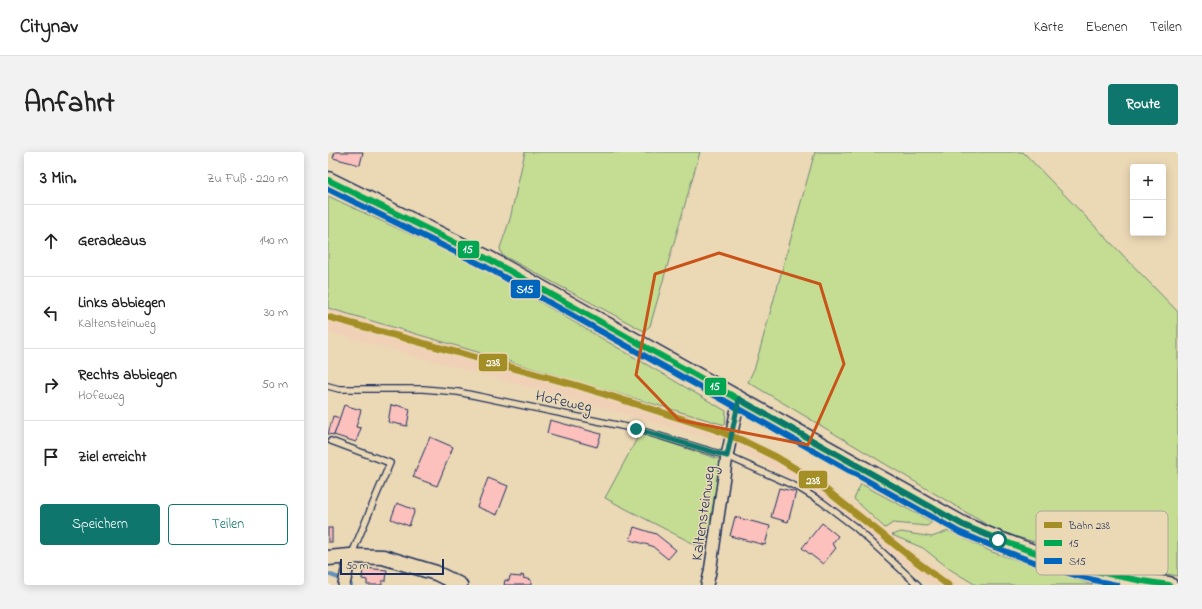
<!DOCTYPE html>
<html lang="de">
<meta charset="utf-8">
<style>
body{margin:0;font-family:"Indie Flower",sans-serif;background:#f2f2f2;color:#222}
.controls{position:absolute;right:12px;top:12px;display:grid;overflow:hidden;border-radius:4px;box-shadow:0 2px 10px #0003}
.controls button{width:36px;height:36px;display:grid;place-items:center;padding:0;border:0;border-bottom:1px solid #e0e0e0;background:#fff;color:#222;font:20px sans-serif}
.scale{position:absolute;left:12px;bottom:10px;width:104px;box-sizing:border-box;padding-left:4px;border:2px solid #1b2f5e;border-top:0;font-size:11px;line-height:14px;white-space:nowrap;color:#1b2f5e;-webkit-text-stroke:3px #ebd8b5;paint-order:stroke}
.stop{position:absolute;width:12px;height:12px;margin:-9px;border:3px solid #0f766e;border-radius:50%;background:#fff}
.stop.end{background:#0f766e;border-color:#fff;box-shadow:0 1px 4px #0008}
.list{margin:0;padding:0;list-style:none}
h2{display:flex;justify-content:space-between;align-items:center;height:52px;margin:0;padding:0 16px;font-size:17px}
h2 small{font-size:13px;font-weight:400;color:#767676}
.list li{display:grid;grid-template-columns:26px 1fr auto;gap:12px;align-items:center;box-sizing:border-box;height:72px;padding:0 16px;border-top:1px solid #e0e0e0}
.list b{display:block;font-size:15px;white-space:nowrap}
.list p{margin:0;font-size:13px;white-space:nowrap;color:#767676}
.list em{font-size:13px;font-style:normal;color:#767676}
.actions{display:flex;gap:8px;padding:12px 16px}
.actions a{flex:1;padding:9px 0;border:1px solid #0f766e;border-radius:4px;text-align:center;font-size:14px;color:#0f766e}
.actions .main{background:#0f766e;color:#fff}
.icon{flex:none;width:22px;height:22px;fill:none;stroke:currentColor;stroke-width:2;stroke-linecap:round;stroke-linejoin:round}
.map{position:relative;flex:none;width:850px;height:433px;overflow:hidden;border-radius:4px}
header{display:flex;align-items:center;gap:24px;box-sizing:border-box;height:56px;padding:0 20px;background:#fff;border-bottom:1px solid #e0e0e0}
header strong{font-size:19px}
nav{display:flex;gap:22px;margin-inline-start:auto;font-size:14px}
.intro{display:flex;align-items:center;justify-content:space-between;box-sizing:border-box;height:96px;padding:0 24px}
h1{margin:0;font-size:28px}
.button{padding:10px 18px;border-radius:4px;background:#0f766e;color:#fff;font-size:14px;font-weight:700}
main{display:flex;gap:24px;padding:0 24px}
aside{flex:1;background:#fff;border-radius:4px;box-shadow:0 2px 10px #0003}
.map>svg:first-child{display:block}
</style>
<header>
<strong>Citynav</strong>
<nav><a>Karte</a><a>Ebenen</a><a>Teilen</a></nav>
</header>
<div class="intro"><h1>Anfahrt</h1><a class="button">Route</a></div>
<main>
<aside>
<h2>3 Min.<small>Zu Fuß · 220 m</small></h2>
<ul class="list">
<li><svg class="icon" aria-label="ahead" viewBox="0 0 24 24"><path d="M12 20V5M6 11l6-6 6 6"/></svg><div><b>Geradeaus</b></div><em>140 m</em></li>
<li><svg class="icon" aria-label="left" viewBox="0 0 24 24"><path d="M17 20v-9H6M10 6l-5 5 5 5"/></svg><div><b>Links abbiegen</b><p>Kaltensteinweg</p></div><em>30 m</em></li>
<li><svg class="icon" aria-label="right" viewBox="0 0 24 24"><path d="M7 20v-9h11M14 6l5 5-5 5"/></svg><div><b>Rechts abbiegen</b><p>Hofeweg</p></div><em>50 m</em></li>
<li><svg class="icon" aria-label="arrive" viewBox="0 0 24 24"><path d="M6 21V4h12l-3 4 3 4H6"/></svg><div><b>Ziel erreicht</b></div></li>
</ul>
<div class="actions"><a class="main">Speichern</a><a>Teilen</a></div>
</aside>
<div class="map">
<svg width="850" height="433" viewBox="0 0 850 433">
<rect width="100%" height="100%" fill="#ebd8b5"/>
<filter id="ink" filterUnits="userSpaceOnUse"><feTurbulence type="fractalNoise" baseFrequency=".025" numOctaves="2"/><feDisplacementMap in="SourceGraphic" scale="8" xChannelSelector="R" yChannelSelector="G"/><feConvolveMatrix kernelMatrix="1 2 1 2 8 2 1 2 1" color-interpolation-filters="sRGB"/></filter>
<g filter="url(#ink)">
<g fill="#f0d1b7">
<polygon points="0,156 397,273 395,290 186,231 0,180"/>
<polygon points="408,280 473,314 525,352 612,420 633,433 605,433 558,398 480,336 407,295"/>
</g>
<g fill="#c4dd93" stroke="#708678">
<polygon points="197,0 372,0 322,174 316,179 174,103 172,96 182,67"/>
<polygon points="487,0 695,0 850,160 850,424 789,413 671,380 420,230 427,215"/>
<polygon points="0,44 150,114 398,259 397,273 0,156"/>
<polygon points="312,281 393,308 379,388 368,393 277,346"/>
<polygon points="533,332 604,370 599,374 565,371 557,376 526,347"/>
<polygon points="620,379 664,400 765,433 648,433 623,418 595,396 564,383 573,380 604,385"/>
</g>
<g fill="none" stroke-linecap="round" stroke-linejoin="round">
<polyline stroke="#6491b9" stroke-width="4" points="0,422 19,429 23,433"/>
</g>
<g fill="#fcc0bd" stroke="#1b2f5e">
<polygon points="7,0 35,0 32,13 5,6"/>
<polygon points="16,253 33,258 28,275 33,276 28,290 6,283"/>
<polygon points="63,253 68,254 68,253 82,257 79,274 60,270"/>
<polygon points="5,264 12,266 6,283 0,282"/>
<polygon points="222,268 273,282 269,295 219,281"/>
<polygon points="102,285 125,295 109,334 85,325"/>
<polygon points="160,326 180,334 169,363 149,355"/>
<polygon points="451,336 468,340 460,370 443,365"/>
<polygon points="69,351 87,358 81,374 63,367"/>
<polygon points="407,365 442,374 437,393 402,384"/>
<polygon points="494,371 510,384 504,392 508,396 495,412 474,396"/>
<polygon points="306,375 328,382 348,398 340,407 324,394 302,388"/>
<rect x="0" y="376" width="4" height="14"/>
<polygon points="35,416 59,418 58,429 54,429 54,433 39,433 39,428 34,427"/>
<polygon points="193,423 196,424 195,426 203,428 203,433 176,433 177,428 181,429 182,424 193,425"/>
</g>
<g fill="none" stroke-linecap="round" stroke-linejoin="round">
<g stroke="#1b2f5e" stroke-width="8">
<g id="service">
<polyline points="0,234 11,237 95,237 130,240 308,277 399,304 471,336 494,350 527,375 590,433"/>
<polyline points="3,289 62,311 23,404"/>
</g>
</g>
<g stroke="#1b2f5e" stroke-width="14">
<g id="minor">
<polyline points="16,433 22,404"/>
<polyline points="379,433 382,420 399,304 411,247"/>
</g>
</g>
<g stroke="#1b2f5e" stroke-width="17">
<polyline id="tertiary" points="0,406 22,404 55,405 108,421 132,433"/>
</g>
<g stroke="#1b2f5e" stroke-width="19">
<path id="secondary" d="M0,28L162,108L635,373C700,401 770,426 841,433"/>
</g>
<use href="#service" stroke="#ebd8b5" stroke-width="5.5"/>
<use href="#minor" stroke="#ebd8b5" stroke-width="11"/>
<use href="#tertiary" stroke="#ebd8b5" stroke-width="14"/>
<use href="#secondary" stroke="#ebd8b5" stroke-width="16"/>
<g stroke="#ebd8b5" stroke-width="9">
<path id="bus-1" d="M0,28L162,108L635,373C702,401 769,424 841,433"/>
</g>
<g stroke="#ebd8b5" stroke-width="9">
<path id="bus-2" d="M0,37L158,115L631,380C682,402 735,423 789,433"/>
</g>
<use href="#bus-1" stroke="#00a651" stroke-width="6"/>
<use href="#bus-2" stroke="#0065bd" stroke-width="6"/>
<g stroke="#ebd8b5" stroke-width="10">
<polyline id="rail-1" points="0,165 251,234 386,277 411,287 448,305 483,326 585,407 620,433"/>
</g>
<use href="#rail-1" stroke="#a48e26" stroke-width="7"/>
</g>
</g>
<g fill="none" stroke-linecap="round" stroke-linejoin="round" filter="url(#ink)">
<polyline stroke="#0f766e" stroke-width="5" points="308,277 399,304 411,247 635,373 670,388"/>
</g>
<path fill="none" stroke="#c95318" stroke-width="3" stroke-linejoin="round" d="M391,101L492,132L516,212L480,293L351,268L308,223L327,122Z"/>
<g text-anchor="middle" stroke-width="3" stroke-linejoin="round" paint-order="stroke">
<g font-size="16" fill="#1b2f5e" stroke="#ebd8b5">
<text transform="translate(236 248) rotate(12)" y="6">Hofeweg</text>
<text transform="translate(374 361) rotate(-82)" y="6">Kaltensteinweg</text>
</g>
</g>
<rect x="708" y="359" width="132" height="64" rx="6" fill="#ebd8b5" stroke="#ada59b" stroke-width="1"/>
<rect x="716" y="370" width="18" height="6" fill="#a48e26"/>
<rect x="716" y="388" width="18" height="6" fill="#00a651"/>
<rect x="716" y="406" width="18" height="6" fill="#0065bd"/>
<g font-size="11" fill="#1b2f5e">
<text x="741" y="377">Bahn 238</text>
<text x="741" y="395">15</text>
<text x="741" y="413">S15</text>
</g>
<g stroke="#ebd8b5" stroke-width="1.5">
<rect x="129" y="88" width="23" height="19" rx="4" fill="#00a651"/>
<rect x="182" y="127" width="31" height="20" rx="4" fill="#0065bd"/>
<rect x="150" y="201" width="30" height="19" rx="4" fill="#a48e26"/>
<rect x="376" y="225" width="23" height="19" rx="4" fill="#00a651"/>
<rect x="470" y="318" width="30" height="19" rx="4" fill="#a48e26"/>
</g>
<g font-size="11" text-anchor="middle" font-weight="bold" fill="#fff">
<text x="140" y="101">15</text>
<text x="197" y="141">S15</text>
<text x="165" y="214">238</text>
<text x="387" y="238">15</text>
<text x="485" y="332">238</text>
</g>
</svg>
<div class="controls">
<button>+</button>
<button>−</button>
</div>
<div class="scale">50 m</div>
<div class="stop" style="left:670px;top:388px"></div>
<div class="stop end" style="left:308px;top:277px"></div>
</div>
</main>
